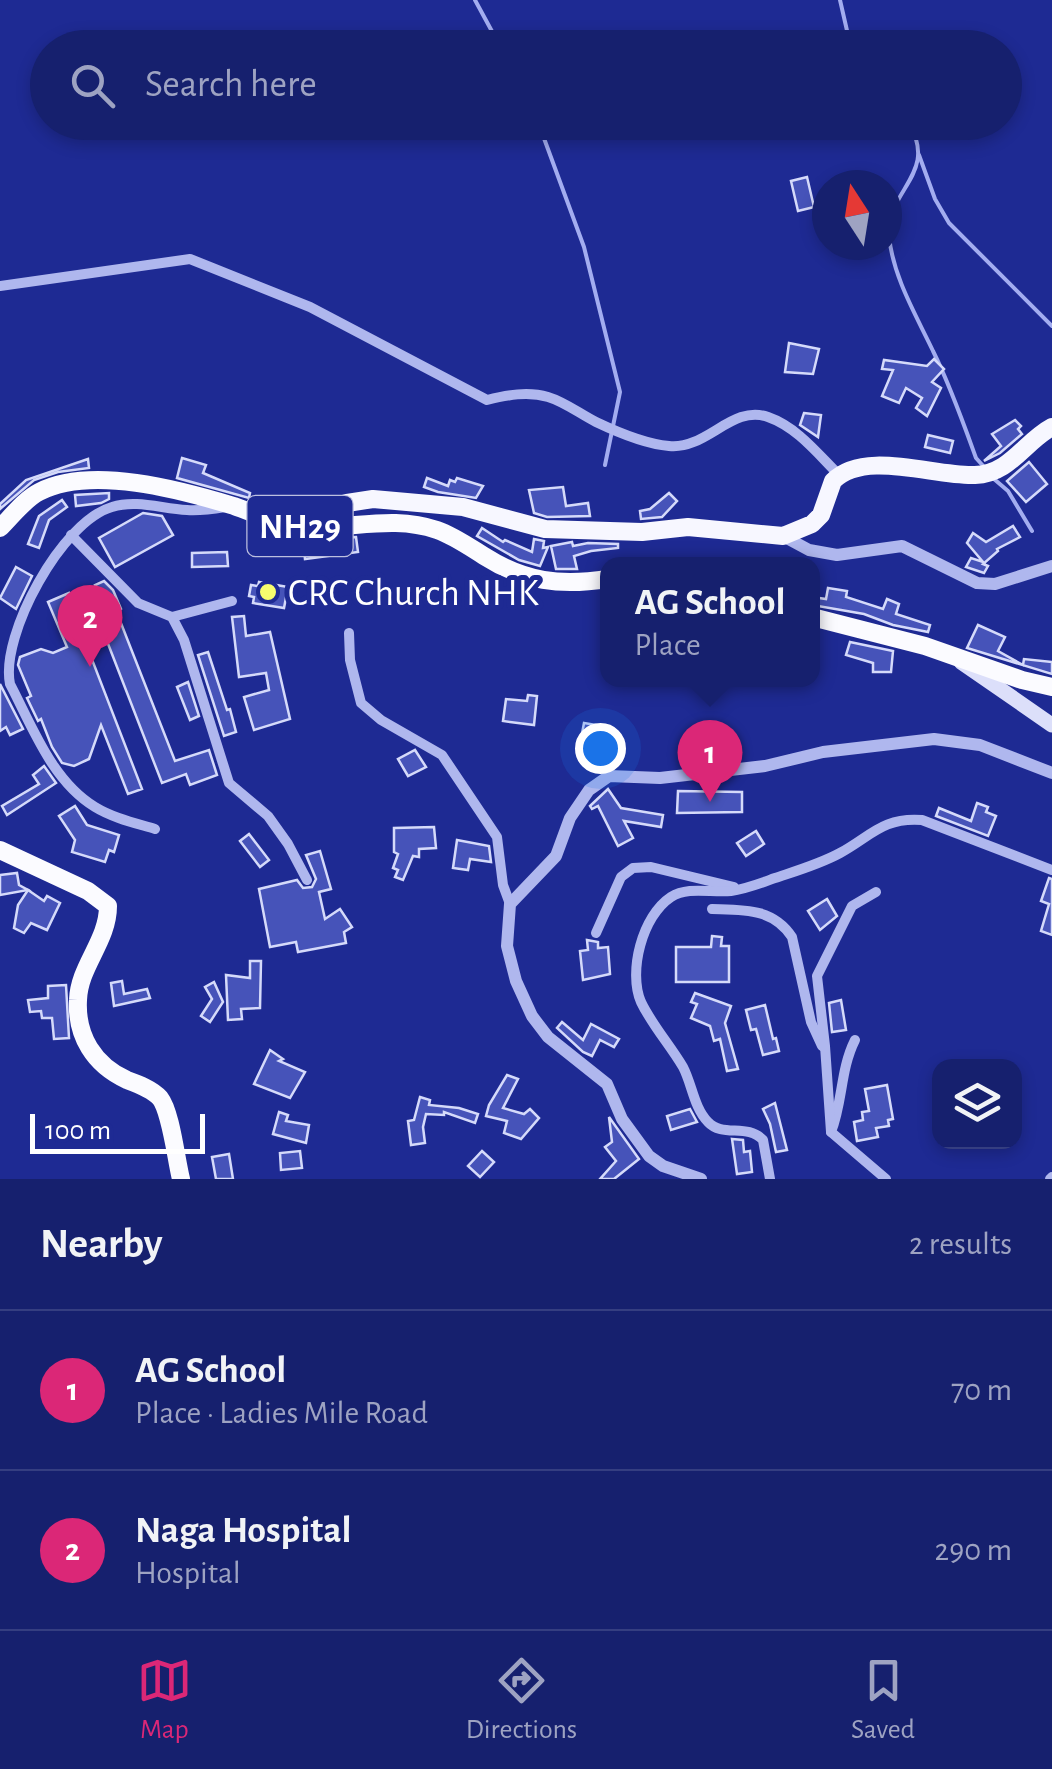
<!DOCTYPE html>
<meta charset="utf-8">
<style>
body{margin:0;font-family:"Alegreya Sans",sans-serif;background:#1f2873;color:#f1f3f6}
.controls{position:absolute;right:30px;bottom:30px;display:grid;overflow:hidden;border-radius:20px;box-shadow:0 5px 15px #0003}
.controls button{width:90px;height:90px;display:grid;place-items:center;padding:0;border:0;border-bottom:2px solid #353e81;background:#16206e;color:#f1f3f6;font:50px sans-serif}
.compass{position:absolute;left:812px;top:170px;width:90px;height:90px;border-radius:50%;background:#16206e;box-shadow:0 5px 15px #0003;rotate:348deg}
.scale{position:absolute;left:30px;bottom:25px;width:175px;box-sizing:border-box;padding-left:10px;border:5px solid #fff;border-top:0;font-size:28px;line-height:35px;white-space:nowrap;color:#fff;-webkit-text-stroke:8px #1e2a93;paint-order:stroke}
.you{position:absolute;left:600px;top:748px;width:35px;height:35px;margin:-25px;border:8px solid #fff;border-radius:50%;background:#1a73e8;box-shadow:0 0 0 15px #1a73e833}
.badge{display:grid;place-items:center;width:65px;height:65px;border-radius:50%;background:#db2777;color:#fff;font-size:32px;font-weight:700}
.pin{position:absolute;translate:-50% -82px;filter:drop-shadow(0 2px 5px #0008)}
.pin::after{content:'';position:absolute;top:52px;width:35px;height:30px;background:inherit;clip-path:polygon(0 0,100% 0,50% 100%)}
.popup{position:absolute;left:600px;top:557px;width:220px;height:130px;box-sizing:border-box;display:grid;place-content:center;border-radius:20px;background:#16206e;filter:drop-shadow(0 2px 8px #0005);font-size:32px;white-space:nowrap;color:#9ea3c2}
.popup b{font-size:38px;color:#f1f3f6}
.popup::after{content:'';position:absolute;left:50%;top:100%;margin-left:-20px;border:20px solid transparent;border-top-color:#16206e}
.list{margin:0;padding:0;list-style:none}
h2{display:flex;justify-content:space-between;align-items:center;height:130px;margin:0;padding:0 40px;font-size:42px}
h2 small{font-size:32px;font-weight:400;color:#9ea3c2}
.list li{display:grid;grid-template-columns:65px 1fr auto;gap:30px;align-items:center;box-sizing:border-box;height:160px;padding:0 40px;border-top:2px solid #353e81}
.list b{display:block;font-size:38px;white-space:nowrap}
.list p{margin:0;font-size:32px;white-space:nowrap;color:#9ea3c2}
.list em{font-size:32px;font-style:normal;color:#9ea3c2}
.icon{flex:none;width:55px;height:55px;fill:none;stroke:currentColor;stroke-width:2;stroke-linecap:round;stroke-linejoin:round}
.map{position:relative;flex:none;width:1052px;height:1179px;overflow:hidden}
.search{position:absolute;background:#16206e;box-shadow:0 5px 15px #0003;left:30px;right:30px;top:30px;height:110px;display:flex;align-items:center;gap:25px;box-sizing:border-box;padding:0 35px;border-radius:55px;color:#9ea3c2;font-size:38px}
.sheet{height:450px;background:#16206e}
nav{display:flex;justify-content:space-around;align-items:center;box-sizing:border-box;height:140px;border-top:2px solid #353e81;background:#16206e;font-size:28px;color:#9ea3c2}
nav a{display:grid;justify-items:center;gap:5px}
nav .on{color:#db2777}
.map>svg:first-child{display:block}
</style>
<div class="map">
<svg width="1052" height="1179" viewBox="0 0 1052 1179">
<rect width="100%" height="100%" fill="#1e2a93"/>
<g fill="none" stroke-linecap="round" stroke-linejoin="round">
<g stroke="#a3adf0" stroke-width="4">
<polyline points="475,0 501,48"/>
<polyline points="840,0 851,48"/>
<polyline points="538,122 584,247 620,392 605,465"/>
<path d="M908,122C940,174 886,189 889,236C893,277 916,315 933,351C950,385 963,422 976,458L985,468"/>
<polyline points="919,155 935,199 949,223 1052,326"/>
<polyline points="994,479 1008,491 1032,531"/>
</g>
</g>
<g fill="#4653b9" stroke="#d5dafa" stroke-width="2.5">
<polygon points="807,177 814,207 798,211 791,181"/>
<polygon points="789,343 819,349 813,374 785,372"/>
<polygon points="934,359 944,369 932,382 941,388 927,416 916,408 922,398 906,388 899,403 882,396 893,370 882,369 884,360 927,366"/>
<polygon points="804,413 821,415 818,437 800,425"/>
<polygon points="1015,420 1021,426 1018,429 1022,434 1000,453 984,461 1001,446 992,434"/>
<polygon points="928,435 953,441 950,453 925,447"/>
<polygon points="182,458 206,465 203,473 250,493 249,498 177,478"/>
<polygon points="88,459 89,468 58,472 34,480 0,509 0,504 26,480"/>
<polygon points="1029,462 1047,484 1026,502 1007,481"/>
<polygon points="427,478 448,486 450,480 455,482 457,478 483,486 476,498 438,492 424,487"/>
<polygon points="563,487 566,506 588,503 590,516 547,517 534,513 529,490"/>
<polygon points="109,493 109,499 101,503 76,506 75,495"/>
<polygon points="669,493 677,501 662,517 641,519 640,511 650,509"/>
<polygon points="62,500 67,507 49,520 39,548 28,544 39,516"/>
<polygon points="143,513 162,516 173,535 115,567 99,538"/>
<polygon points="1013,526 1020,537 997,549 998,551 983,564 988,566 984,573 966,567 971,558 983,562 967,543 973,533 986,542"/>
<polygon points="482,528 503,542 505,540 532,552 534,539 544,541 543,548 548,547 540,566 519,560 477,536"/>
<polygon points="356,537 358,552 305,559 303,539"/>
<polygon points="572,542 573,546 588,543 618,544 618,548 591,551 574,556 577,569 556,569 551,546"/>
<polygon points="227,552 228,566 192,567 192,553"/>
<polygon points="16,567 32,576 16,609 0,598"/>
<polygon points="104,581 113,590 121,609 117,613 175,761 209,750 217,775 190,785 186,774 162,783 105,636 86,644 142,789 128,794 101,725 89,759 74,766 62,763 52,747 41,719 38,721 27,698 31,696 18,665 20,657 41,649 53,653 67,647 48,602 69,593 78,615 104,604 95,585"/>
<polygon points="259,582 288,587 284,608 253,603 254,597 249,596 251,585 258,586"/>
<polygon points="828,588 847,591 846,597 883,609 887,599 899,604 896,614 930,625 928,632 893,625 864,614 812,605 812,597 826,599"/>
<polygon points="244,616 246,636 270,632 290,719 254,730 244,697 269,690 266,673 239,677 232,617"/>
<polygon points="978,625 1005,637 998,651 1023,665 1024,659 1052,662 1052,674 967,648"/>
<polygon points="850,642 893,651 891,672 873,672 873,663 846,655"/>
<polygon points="208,652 227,710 230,709 236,732 224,736 198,655"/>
<polygon points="188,682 199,716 190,720 177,687"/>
<polygon points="0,684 23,729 10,735 6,727 0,731"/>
<polygon points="528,695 537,696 534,725 503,721 506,699 527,701"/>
<polygon points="584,723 608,727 605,743 581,739"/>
<polygon points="415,750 426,767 408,776 398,759"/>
<polygon points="44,766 56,783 7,815 2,806 39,784 33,775"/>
<polygon points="608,789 621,808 663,815 661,827 624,821 633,838 618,846 598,806 592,809 590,806"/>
<polygon points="678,791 742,792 742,812 677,813"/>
<polygon points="977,803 988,807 986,812 996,816 988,836 936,816 939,808 971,821"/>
<polygon points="75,806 87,825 119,835 114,852 109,850 105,862 72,852 75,840 59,816"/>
<polygon points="434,827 436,848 419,849 419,857 413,856 403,880 395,877 398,870 393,868 398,854 394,852 394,828"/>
<polygon points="756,831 764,844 746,856 737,843"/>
<polygon points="249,834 269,860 260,867 240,841"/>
<polygon points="457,840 489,846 491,862 470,859 468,870 453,868"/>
<polygon points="320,851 331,889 319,892 325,919 340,909 352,927 344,932 346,943 298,952 296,942 270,947 259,889 297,880 303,888 312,887 316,879 306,855"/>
<polygon points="17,873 19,885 28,890 0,895 0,875"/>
<polygon points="1049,878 1052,879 1052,935 1041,931 1049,904 1041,901"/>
<polygon points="28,890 44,901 47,896 60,903 47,930 31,923 24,933 14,928 18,905"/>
<polygon points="827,899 837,916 820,930 808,911"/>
<polygon points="712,936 722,937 721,946 729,946 729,982 676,982 676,947 711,947"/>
<polygon points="587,940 598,942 598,948 608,947 610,974 583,980 580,951 588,950"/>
<polygon points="250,961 261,961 260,1008 241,1009 242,1019 228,1020 226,975 250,978"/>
<polygon points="122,981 124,994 147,989 150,998 114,1006 111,983"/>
<polygon points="214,982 223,1002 210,1022 201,1016 212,999 205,987"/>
<polygon points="66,985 69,1038 54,1039 52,1018 42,1018 41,1011 30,1012 28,1000 48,998 48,986"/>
<polygon points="695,993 731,1006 725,1023 738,1069 727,1071 720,1039 714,1041 710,1026 691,1018 697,1004 691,1002"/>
<polygon points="841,1000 846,1030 832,1032 829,1003"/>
<polygon points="765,1005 773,1039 776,1038 779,1051 763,1055 756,1029 751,1030 746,1010"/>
<polygon points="562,1022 583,1040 591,1024 619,1039 614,1047 600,1040 592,1056 583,1052 557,1028"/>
<polygon points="270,1050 283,1059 279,1061 305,1072 290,1098 254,1084"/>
<polygon points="507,1075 518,1079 503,1108 524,1114 530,1109 539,1118 521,1139 504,1133 507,1121 486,1116 489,1105"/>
<polygon points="887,1085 893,1119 888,1120 889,1126 876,1128 878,1137 857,1141 854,1122 863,1120 862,1112 869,1111 865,1089"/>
<polygon points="420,1097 430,1100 429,1105 459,1108 478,1114 475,1123 444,1112 444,1115 426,1114 423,1127 425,1143 411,1145 408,1121 414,1120"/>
<polygon points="775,1103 787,1150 776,1152 770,1124 763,1109"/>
<polygon points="690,1109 697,1122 671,1130 667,1116"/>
<polygon points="279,1112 288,1115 286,1121 309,1125 306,1143 273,1134"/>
<polygon points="609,1117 639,1159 614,1179 600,1179 616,1161 605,1147 612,1142"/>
<polygon points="732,1139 743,1140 744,1152 750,1151 752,1172 737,1174"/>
<polygon points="300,1151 302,1168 281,1170 280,1153"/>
<polygon points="482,1151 494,1162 480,1177 468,1166"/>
<polygon points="229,1154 233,1179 216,1179 212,1157"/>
</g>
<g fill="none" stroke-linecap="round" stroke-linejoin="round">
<g stroke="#afb7ee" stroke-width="10">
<path d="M0,286L190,259L310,307L487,400C507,395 528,391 548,397C565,402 580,414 596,422C617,432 645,444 669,446C707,450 732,404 768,417C797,427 818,454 839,475"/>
<polyline points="71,535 138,603 172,617 184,640 229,783 268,816 288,844 307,880"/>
<polyline points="172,617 232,601"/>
<polyline points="349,633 350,660 361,703 381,720 442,755 497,837 503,885 510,904"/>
<path d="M155,829C135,823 113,818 95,807C52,781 32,726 10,684C0,635 62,521 112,507C137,499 162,509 187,510C200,511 213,509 225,507"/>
<path d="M712,909C744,910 773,908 792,937L811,1022L822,1046"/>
<polyline points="596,933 621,877 633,868 651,867 734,887"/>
<path d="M855,1040C840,1070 843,1102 831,1132L886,1179"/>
<polyline points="831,1132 825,1046 817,976 852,906 876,892"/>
<path d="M770,1179L763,1140C747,1123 723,1138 708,1122C694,1108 692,1084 683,1067C670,1045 652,1025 641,1002C628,972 642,916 671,897C688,886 711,893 731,891C746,889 761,883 775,878C796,871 820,864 840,853C871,836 883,817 922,820L1052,870"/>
<polyline points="1050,1179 1052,1177"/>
</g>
<g stroke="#afb7ee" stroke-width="12">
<polyline points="783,536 809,550 837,555 902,546 977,583 995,584 1052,566"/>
<polyline points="701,1179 663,1166 649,1156 622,1119 607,1084 548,1037 532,1016 516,981 507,946 510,904 556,856 570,818 589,790 609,776 660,778 765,766 823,752 934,739 980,745 1052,773"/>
</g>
<polyline stroke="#dcdffa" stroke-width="15" points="961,662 1052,725"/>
<path stroke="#f7f7ff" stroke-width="18" d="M278,522L347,503L373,499L463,507L545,529L642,532L688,527L783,536L812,524L821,515L833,481C865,449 935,477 975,475C1010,474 1024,442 1052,427"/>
<g stroke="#fbfbff" stroke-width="18">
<path d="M0,528C12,516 25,499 39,492C91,465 181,490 234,506C254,513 272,522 292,525C342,533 388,513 437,530C454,536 468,546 484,556C525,582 560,586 608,579"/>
<polyline points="812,617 925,646 1022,680 1052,687"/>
<path d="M0,850L88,891L108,906C108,941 79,966 78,1000C76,1036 94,1065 127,1080C138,1084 152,1089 160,1098C171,1112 176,1159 181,1179"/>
</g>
</g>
<circle fill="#f7fd6e" stroke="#1e2a93" stroke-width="4" cx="268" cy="592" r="10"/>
<g text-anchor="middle" stroke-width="10" stroke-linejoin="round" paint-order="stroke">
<rect fill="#1e2a93" stroke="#bcbfdf" stroke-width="2.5" x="247.5" y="496" width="105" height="60" rx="8"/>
<g font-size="35" font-weight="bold" fill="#fff">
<text x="300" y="538">NH29</text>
</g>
<g font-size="38" fill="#fff" stroke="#1e2a93" text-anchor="start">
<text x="288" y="605">CRC Church NHK</text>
</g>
</g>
</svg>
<div class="controls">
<button><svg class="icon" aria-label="layers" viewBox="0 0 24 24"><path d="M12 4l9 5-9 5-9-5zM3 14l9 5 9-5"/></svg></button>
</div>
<svg class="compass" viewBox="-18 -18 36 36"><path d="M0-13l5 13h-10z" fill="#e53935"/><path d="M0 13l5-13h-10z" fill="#9ea3c2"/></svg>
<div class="scale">100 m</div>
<div class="you"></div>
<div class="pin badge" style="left:710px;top:802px">1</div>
<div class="popup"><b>AG School</b>Place</div>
<div class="pin badge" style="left:90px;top:667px">2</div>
<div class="search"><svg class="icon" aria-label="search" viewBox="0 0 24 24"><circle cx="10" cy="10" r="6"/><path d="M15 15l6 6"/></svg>Search here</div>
</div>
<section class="sheet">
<h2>Nearby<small>2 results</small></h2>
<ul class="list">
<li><span class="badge">1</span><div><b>AG School</b><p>Place · Ladies Mile Road</p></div><em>70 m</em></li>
<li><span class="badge">2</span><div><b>Naga Hospital</b><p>Hospital</p></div><em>290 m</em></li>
</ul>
</section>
<nav>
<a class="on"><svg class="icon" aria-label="map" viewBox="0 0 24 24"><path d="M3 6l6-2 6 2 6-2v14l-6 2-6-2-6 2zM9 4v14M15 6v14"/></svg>Map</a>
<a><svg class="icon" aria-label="directions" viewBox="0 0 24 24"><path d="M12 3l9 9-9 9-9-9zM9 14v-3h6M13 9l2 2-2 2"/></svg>Directions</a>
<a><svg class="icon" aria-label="saved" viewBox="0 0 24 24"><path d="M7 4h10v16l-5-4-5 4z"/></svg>Saved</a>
</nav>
